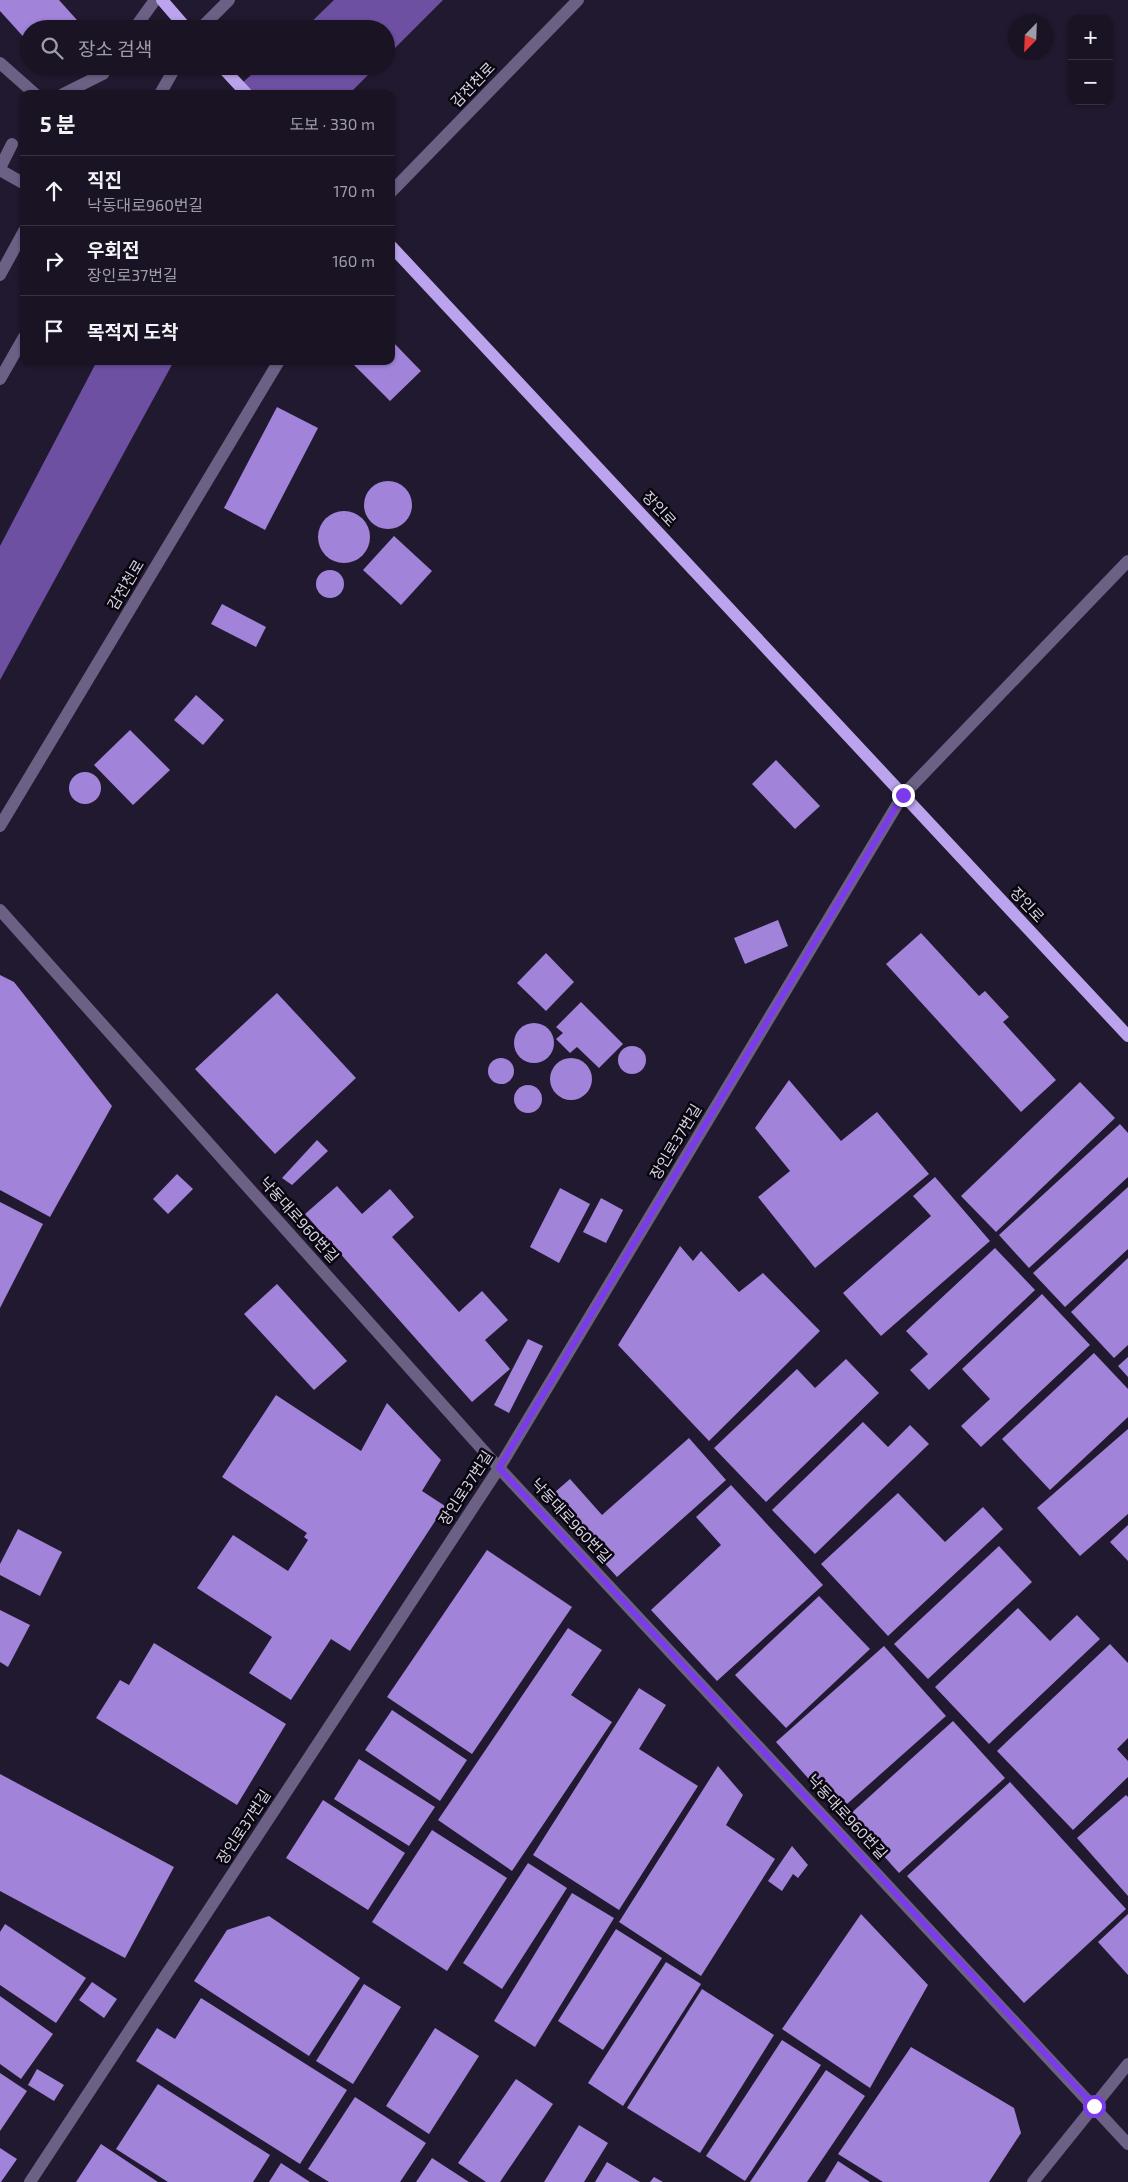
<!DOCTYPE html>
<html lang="ko">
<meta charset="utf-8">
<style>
body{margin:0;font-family:"Exo 2","Noto Sans KR",sans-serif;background:#262030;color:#f1f3f6}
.controls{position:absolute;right:15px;top:15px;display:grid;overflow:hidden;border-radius:10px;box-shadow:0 1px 4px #0004}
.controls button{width:45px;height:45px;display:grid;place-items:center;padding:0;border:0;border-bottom:1px solid #373241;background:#191323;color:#f1f3f6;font:25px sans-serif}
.compass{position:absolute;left:1008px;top:15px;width:45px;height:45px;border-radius:50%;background:#191323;box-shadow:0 1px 4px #0004;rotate:203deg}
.stop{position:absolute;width:15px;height:15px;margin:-11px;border:4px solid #7c3aed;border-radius:50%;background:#fff}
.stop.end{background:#7c3aed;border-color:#fff;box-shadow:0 1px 5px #0008}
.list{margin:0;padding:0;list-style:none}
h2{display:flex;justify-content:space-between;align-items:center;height:65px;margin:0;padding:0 20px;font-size:21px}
h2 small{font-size:16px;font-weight:400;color:#9f9ea6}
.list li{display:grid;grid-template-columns:32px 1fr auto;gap:15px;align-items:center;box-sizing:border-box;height:70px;padding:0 20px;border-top:1px solid #373241}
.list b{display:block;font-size:19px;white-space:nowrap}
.list p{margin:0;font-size:16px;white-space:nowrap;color:#9f9ea6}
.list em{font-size:16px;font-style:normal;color:#9f9ea6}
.icon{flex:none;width:28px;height:28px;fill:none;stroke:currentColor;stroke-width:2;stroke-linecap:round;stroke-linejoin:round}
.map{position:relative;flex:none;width:1128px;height:2182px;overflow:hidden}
.search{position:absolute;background:#191323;box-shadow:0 1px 4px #0004;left:20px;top:20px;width:375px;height:55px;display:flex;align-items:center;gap:12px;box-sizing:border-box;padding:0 18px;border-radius:28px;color:#9f9ea6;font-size:19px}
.panel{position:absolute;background:#191323;box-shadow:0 1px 4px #0004;left:20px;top:90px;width:375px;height:275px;border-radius:10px}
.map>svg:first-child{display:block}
</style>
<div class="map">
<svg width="1128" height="2182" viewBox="0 0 1128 2182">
<rect width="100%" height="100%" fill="#21192f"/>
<g fill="#6e50a2">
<polygon points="334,0 443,0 386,57 386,29 304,29"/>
<polygon points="261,66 377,66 349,94 230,94"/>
<polygon points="97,361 174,361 0,680 0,546"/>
</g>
<g fill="#a183da">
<polygon points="0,0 59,0 85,29 29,29 29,43 0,11"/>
<polygon points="50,66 64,66 56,73"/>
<polygon points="391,340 421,371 390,401 350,361 391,361"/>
<polygon points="277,407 318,428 265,530 224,508"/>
<circle cx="388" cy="505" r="24"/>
<circle cx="344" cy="537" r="26"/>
<polygon points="394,536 432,571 401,605 363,570"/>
<circle cx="330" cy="584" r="14"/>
<polygon points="222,604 266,627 256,647 211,624"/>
<polygon points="196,695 224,720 203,745 174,720"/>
<polygon points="130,730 170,770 133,805 94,765"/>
<polygon points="776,760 820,806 795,829 752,784"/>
<circle cx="85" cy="788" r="16"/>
<polygon points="778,920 788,946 745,964 734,938"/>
<polygon points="921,933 979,996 985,991 1009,1017 1003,1022 1056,1080 1021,1112 886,964"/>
<polygon points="546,953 574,982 546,1011 517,983"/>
<polygon points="0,975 14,982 112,1106 50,1217 0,1190"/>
<polygon points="277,993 356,1078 275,1154 195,1069"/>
<polygon points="581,1002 623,1044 599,1068 577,1047 570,1053 556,1039 563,1033 556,1027"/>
<circle cx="534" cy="1043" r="20"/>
<circle cx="632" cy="1060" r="14"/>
<circle cx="571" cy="1079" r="21"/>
<circle cx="501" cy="1071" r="13"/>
<polygon points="789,1080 841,1141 877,1112 929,1174 815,1268 758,1197 790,1171 755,1128"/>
<polygon points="1080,1082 1115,1118 996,1232 961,1196"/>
<circle cx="528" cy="1099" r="14"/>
<polygon points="1120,1124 1128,1133 1128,1177 1029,1268 999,1235"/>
<polygon points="317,1140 328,1151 292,1185 282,1178"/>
<polygon points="177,1174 193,1189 168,1214 153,1199"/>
<polygon points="935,1177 990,1241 881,1336 843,1293 931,1216 913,1196"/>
<polygon points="337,1186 362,1214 390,1189 414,1217 392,1237 459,1312 482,1291 508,1320 485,1340 510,1369 472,1402 305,1214"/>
<polygon points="1128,1187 1128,1249 1065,1307 1033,1273"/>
<polygon points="560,1188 590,1204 559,1263 530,1247"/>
<polygon points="601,1198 623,1210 606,1243 583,1232"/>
<polygon points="0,1202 43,1224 0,1308"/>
<polygon points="680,1246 693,1261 701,1251 739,1292 763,1273 820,1331 709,1441 618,1345"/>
<polygon points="995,1248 1035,1290 929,1390 910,1370 928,1354 906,1331"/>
<polygon points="1128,1258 1128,1345 1114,1358 1071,1312"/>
<polygon points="277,1284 347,1361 314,1390 244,1314"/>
<polygon points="1042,1294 1090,1345 981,1447 961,1426 990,1399 962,1369"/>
<polygon points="528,1339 543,1346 509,1413 494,1405"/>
<polygon points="1094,1353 1128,1389 1128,1417 1050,1490 1002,1439"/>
<polygon points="1128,1357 1128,1377 1118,1366"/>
<polygon points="846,1359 879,1393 766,1502 714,1448 797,1369 815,1388"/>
<polygon points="276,1395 361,1451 387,1403 441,1460 422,1491 445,1506 350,1651 331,1639 291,1700 249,1673 272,1637 197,1588 233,1535 288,1571 308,1540 304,1537 307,1533 222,1477"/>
<polygon points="863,1422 888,1447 910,1425 929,1444 815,1554 772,1510"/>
<polygon points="1128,1429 1128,1514 1080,1556 1037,1508"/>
<polygon points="689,1438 726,1480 617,1577 547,1499 570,1479 602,1515"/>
<polygon points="731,1485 823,1585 717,1681 651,1610 721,1545 696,1517"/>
<polygon points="898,1493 945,1542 983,1507 1003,1529 888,1636 821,1564"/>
<polygon points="1128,1525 1128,1561 1110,1542"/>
<polygon points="18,1529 62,1552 40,1596 0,1575 0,1564"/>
<polygon points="999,1546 1032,1582 928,1679 894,1644"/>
<polygon points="487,1550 572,1607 472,1754 387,1697"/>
<polygon points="819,1596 870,1649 786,1728 735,1675"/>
<polygon points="1018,1608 1050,1641 1077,1615 1100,1639 989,1744 935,1687"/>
<polygon points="0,1610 30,1625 8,1667 0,1662"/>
<polygon points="568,1628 602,1650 571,1695 612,1722 512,1871 438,1820"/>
<polygon points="154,1643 286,1724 237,1805 96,1718 120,1680 129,1685"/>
<polygon points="1110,1644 1128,1663 1128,1738 1117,1749 1128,1761 1128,1777 1073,1830 997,1751"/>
<polygon points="884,1646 946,1716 838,1812 776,1742"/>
<polygon points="639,1688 666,1705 639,1749 698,1786 619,1910 533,1855"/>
<polygon points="392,1710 467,1760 440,1801 365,1750"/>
<polygon points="953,1721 1005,1778 899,1873 848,1816"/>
<polygon points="359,1759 435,1807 409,1846 334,1799"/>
<polygon points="718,1766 743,1795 726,1825 775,1859 701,1976 619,1922"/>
<polygon points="0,1774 174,1867 125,1958 0,1891"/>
<polygon points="1010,1782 1126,1909 1024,2003 907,1876"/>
<polygon points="1126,1795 1128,1797 1128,1896 1077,1838"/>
<polygon points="323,1800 405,1853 368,1910 286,1858"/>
<polygon points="432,1830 507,1878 447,1971 372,1922"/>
<polygon points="792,1846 808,1865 798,1878 793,1874 782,1891 768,1881"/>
<polygon points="528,1863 567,1888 502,1989 463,1963"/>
<polygon points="572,1893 614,1918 535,2047 494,2021"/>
<polygon points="861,1914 928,1985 870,2088 782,2029"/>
<polygon points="1128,1914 1128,1975 1098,1942"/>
<polygon points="269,1916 360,1978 309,2056 194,1981 227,1930"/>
<polygon points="5,1924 86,1978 56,2023 0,1985 0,1932"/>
<polygon points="616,1929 662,1958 603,2050 558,2021"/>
<polygon points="666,1962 701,1984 623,2106 588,2083"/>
<polygon points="92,1982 117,1999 104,2018 79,2000"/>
<polygon points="364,1984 401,2007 353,2084 316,2061"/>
<polygon points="702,1989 774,2035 700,2153 627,2108"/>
<polygon points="0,1996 53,2034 21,2079 0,2064"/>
<polygon points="201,1998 347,2090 300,2164 136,2061 157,2028 175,2039"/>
<polygon points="435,2028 479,2056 429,2134 386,2106"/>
<polygon points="782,2040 821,2065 745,2181 706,2156"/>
<polygon points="911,2047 1014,2108 1021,2133 989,2182 883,2182 838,2154"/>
<polygon points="37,2069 64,2085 54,2101 28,2085"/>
<polygon points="826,2070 865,2096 807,2182 750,2182"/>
<polygon points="0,2073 27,2091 0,2131"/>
<polygon points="516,2079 553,2104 500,2182 486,2182 458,2163"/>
<polygon points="158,2084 270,2155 253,2182 168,2182 116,2149"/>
<polygon points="355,2097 426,2143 400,2182 329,2182 308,2169"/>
<polygon points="579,2125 608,2143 584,2182 544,2182"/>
<polygon points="101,2144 158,2182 76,2182"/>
<polygon points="0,2148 17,2159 1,2182 0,2182"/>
<polygon points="432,2158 469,2182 416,2182"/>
<polygon points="838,2161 870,2182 825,2182"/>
<polygon points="607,2162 640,2182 595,2182"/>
<polygon points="281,2163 310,2182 269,2182"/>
<polygon points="654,2177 663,2182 650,2182"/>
</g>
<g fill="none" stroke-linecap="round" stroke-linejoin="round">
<g stroke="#6c6085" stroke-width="12">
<polyline points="134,29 155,0"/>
<polyline points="200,29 229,0"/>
<polyline points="0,63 35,94"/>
<polyline points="63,94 103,74 108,66"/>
<polyline points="160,94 176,66"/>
<polyline points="0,168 12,144"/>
<polyline points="0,170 23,183"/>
<polyline points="391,192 578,0"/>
<polyline points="0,275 24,231"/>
<polyline points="0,379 24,337"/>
<polyline points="0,826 279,361"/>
<polyline points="0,910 499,1468 1128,2144"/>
<polyline points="30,2182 499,1468 903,795 1128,561"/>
<polyline points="1033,2182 1128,2064"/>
</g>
<g stroke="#bba3ee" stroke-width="12">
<polyline points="162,0 187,29"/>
<polyline points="221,66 247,94"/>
<polyline points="391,246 1128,1036"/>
</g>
</g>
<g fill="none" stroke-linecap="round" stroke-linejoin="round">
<polyline stroke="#7c3aed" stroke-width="6" points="903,795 499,1468 1094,2106"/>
</g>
<g text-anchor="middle" stroke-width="5" stroke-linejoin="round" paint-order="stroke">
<g font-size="15" fill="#d8d4e3" stroke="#09060f">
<text transform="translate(473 85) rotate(-46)" y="5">감전천로</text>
<text transform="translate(659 509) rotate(47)" y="5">장인로</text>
<text transform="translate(126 585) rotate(-59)" y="5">감전천로</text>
<text transform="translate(1027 905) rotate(47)" y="5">장인로</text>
<text transform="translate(676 1142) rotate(-59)" y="5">장인로37번길</text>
<text transform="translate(299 1220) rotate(48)" y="5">낙동대로960번길</text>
<text transform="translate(466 1488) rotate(-57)" y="5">장인로37번길</text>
<text transform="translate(571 1521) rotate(47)" y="5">낙동대로960번길</text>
<text transform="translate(847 1817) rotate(47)" y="5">낙동대로960번길</text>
<text transform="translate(244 1827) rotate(-57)" y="5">장인로37번길</text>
</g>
</g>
</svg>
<div class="controls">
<button>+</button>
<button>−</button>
</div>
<svg class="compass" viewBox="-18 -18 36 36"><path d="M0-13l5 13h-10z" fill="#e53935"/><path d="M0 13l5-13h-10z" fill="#9f9ea6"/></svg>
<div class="stop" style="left:1094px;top:2106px"></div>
<div class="stop end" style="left:903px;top:795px"></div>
<div class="search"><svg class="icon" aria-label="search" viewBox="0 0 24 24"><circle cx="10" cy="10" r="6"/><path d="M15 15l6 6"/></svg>장소 검색</div>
<section class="panel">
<h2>5 분<small>도보 · 330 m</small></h2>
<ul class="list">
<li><svg class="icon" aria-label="ahead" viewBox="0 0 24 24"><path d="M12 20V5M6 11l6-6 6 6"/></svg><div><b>직진</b><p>낙동대로960번길</p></div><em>170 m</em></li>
<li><svg class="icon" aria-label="right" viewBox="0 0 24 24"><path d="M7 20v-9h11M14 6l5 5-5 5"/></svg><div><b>우회전</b><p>장인로37번길</p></div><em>160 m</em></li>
<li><svg class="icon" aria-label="arrive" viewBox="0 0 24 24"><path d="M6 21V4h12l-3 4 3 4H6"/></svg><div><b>목적지 도착</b></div></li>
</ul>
</section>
</div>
